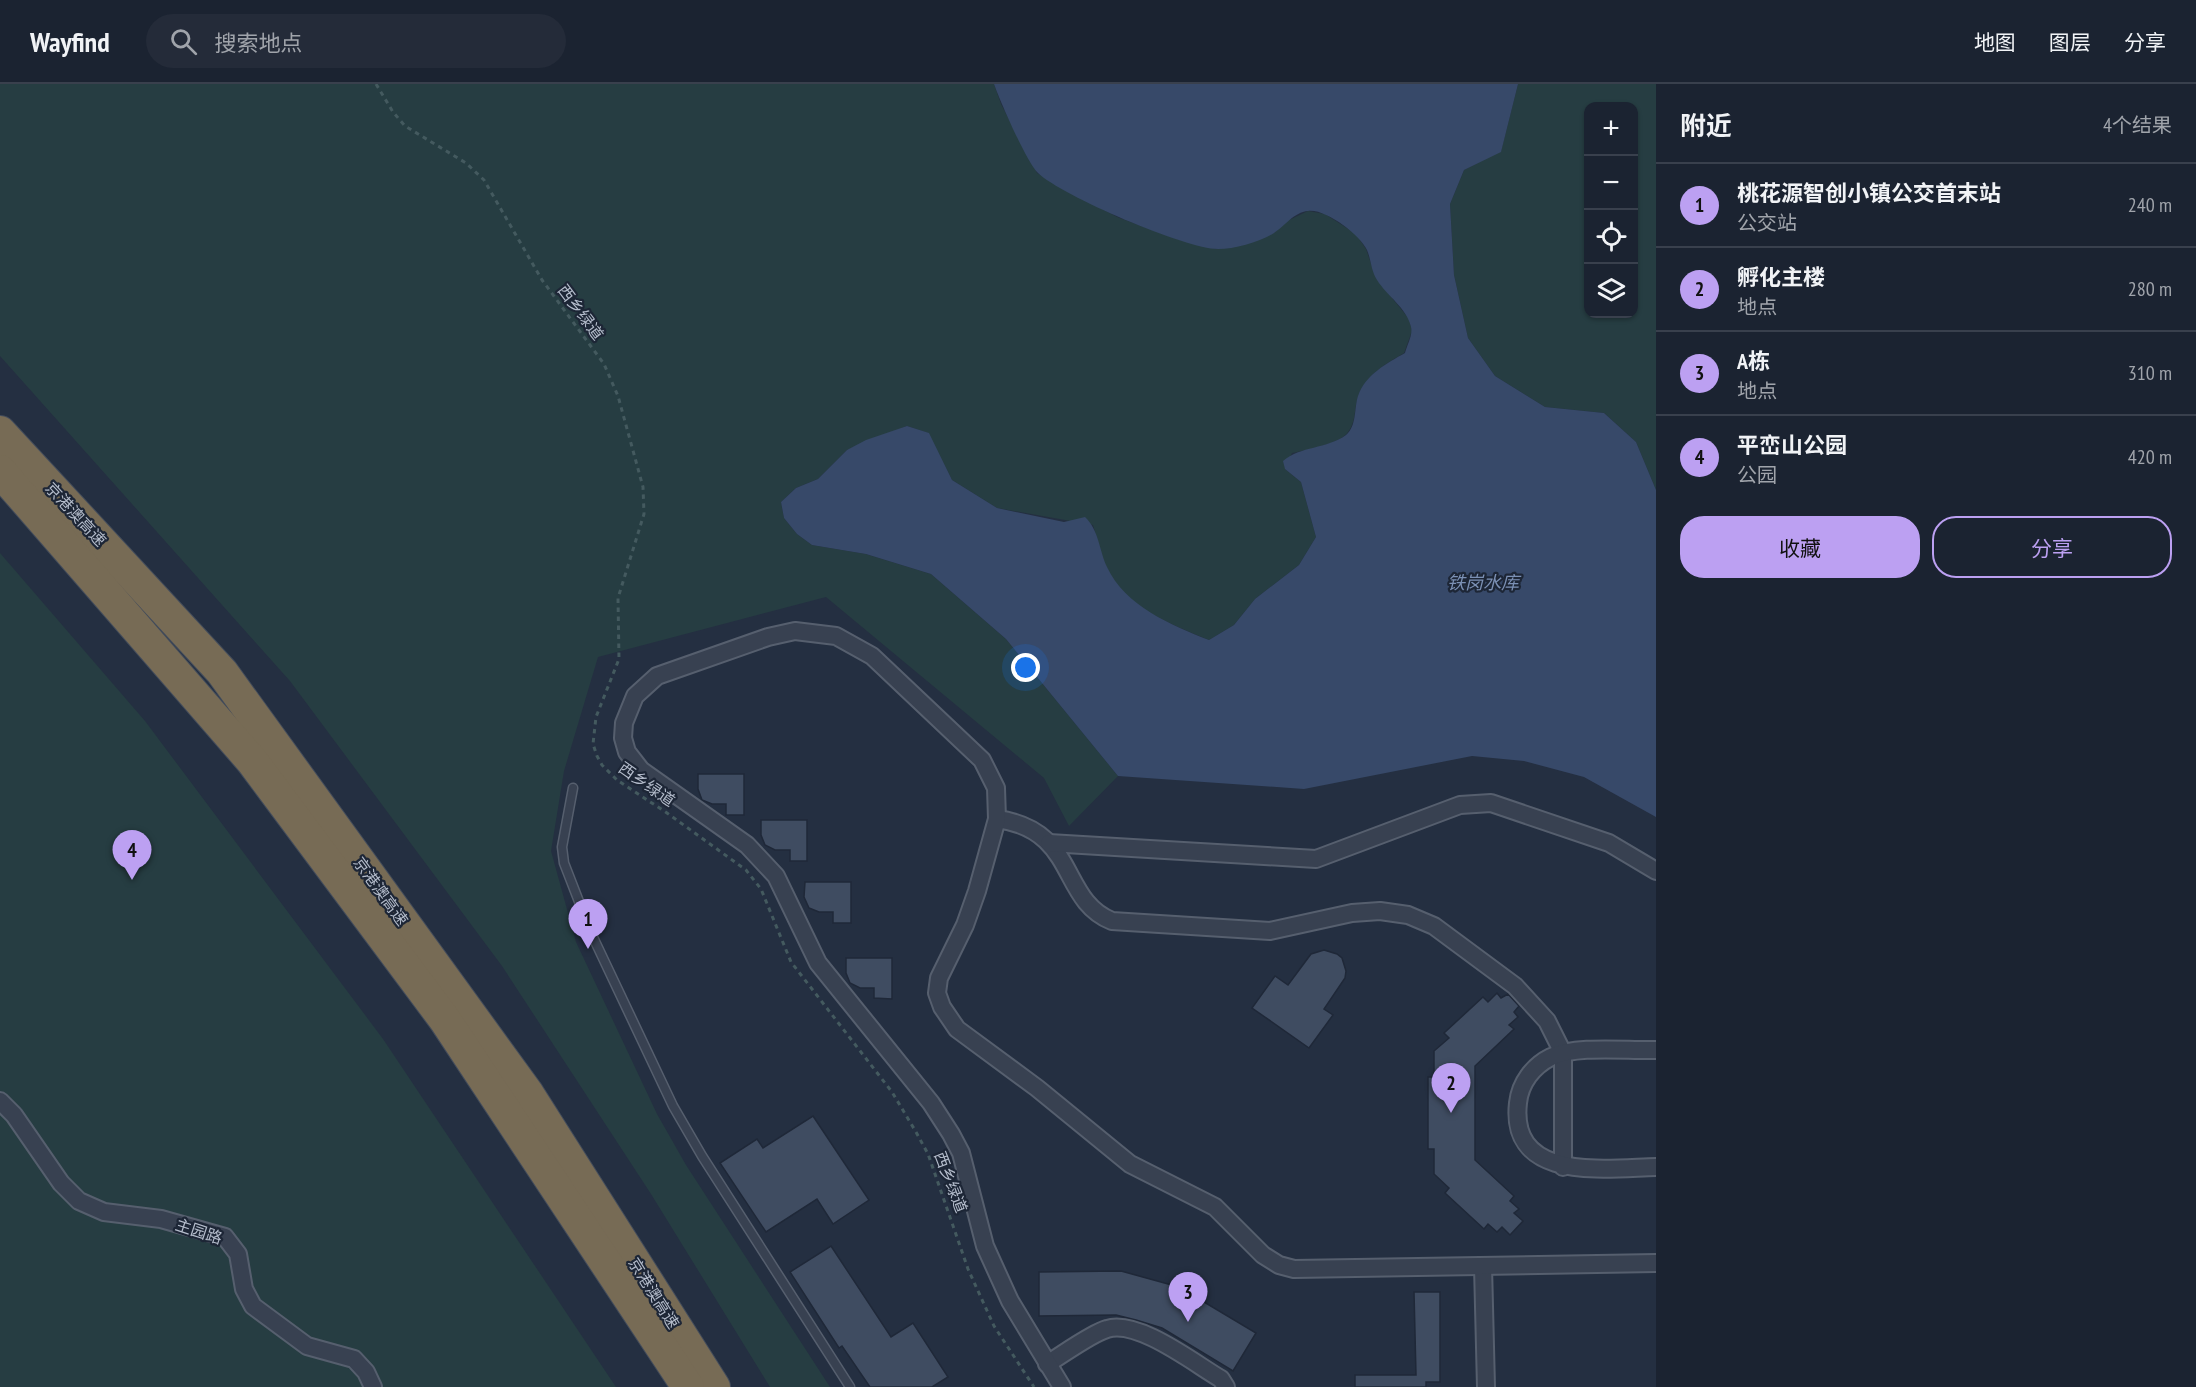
<!DOCTYPE html>
<html lang="zh">
<meta charset="utf-8">
<style>
body{margin:0;font-family:"PT Sans Narrow","Noto Sans SC",sans-serif;background:#242b39;color:#f1f3f6}
.controls{position:absolute;right:18px;top:18px;display:grid;overflow:hidden;border-radius:12px;box-shadow:0 2px 4px #0004}
.controls button{width:54px;height:54px;display:grid;place-items:center;padding:0;border:0;border-bottom:2px solid #39404d;background:#1b2331;color:#f1f3f6;font:30px sans-serif}
.you{position:absolute;left:1026px;top:584px;width:21px;height:21px;margin:-15px;border:4px solid #fff;border-radius:50%;background:#1a73e8;box-shadow:0 0 0 9px #1a73e833}
.badge{display:grid;place-items:center;width:39px;height:39px;border-radius:50%;background:#bca0f2;color:#111;font-size:20px;font-weight:700}
.pin{position:absolute;translate:-50% -50px;filter:drop-shadow(0 2px 3px #0008)}
.pin::after{content:'';position:absolute;top:32px;width:21px;height:18px;background:inherit;clip-path:polygon(0 0,100% 0,50% 100%)}
.list{margin:0;padding:0;list-style:none}
h2{display:flex;justify-content:space-between;align-items:center;height:78px;margin:0;padding:0 24px;font-size:26px}
h2 small{font-size:20px;font-weight:400;color:#a0a4ab}
.list li{display:grid;grid-template-columns:39px 1fr auto;gap:18px;align-items:center;box-sizing:border-box;height:84px;padding:0 24px;border-top:2px solid #39404d}
.list b{display:block;font-size:22px;white-space:nowrap}
.list p{margin:0;font-size:20px;white-space:nowrap;color:#a0a4ab}
.list em{font-size:20px;font-style:normal;color:#a0a4ab}
.actions{display:flex;gap:12px;padding:18px 24px}
.actions a{flex:1;padding:14px 0;border:2px solid #bca0f2;border-radius:24px;text-align:center;font-size:21px;color:#bca0f2}
.actions .main{background:#bca0f2;color:#111}
.icon{flex:none;width:33px;height:33px;fill:none;stroke:currentColor;stroke-width:2;stroke-linecap:round;stroke-linejoin:round}
.map{position:relative;flex:none;width:1656px;height:1303px;overflow:hidden}
header{display:flex;align-items:center;gap:36px;box-sizing:border-box;height:84px;padding:0 30px;background:#1b2331;border-bottom:2px solid #39404d}
header strong{font-size:28px}
nav{display:flex;gap:33px;margin-inline-start:auto;font-size:21px}
.search{width:420px;height:54px;background:#242b39;display:flex;align-items:center;gap:15px;box-sizing:border-box;padding:0 21px;border-radius:33px;color:#a0a4ab;font-size:22px}
main{display:flex}
aside{flex:1;background:#1b2331}
.map>svg:first-child{display:block}
</style>
<header>
<strong>Wayfind</strong>
<div class="search"><svg class="icon" aria-label="search" viewBox="0 0 24 24"><circle cx="10" cy="10" r="6"/><path d="M15 15l6 6"/></svg>搜索地点</div>
<nav><a>地图</a><a>图层</a><a>分享</a></nav>
</header>
<main>
<div class="map">
<svg width="1656" height="1303" viewBox="0 0 1656 1303">
<rect width="100%" height="100%" fill="#242f41"/>
<g fill="#263d42" fill-rule="evenodd">
<path d="M0,0H994L1001,20L1037,89L1117,133L1177,155L1217,165L1275,148L1285,138L1308,127L1325,130L1356,150L1366,165L1376,194L1409,235L1412,247L1404,269C1387,279 1364,292 1358,313C1354,325 1356,338 1348,348C1340,360 1306,366 1292,369L1285,385L1301,398L1316,453L1299,481L1255,515L1234,541L1209,556C1180,544 1136,527 1117,502C1104,485 1099,461 1093,441L997,424L952,396L928,349L907,342L847,366L818,395L796,404L781,418L784,434L797,450L812,461L866,470L931,490L1006,555L1118,692L1069,742L1044,694L826,513L598,573L564,687L551,767L576,858L657,1030L686,1081L830,1303H770L651,1110L502,882L290,597L0,272Z"/>
<path d="M1518,0H1656V406L1636,358L1604,329L1545,323L1495,292L1468,254L1454,191L1450,120L1464,86L1501,67ZM1588,22H1634V230H1588Z"/>
<polygon points="0,469 145,637 383,955 616,1303 0,1303"/>
</g>
<path fill="#374969" d="M994,0H1518L1501,68L1464,86L1450,120L1454,191L1468,254L1495,292L1545,323L1604,329L1636,358L1656,406V733L1584,693L1524,677L1472,672L1304,705L1118,692L1006,555L931,490L866,470L812,461L797,450L784,434L781,418L796,404L818,395L847,366L866,356L907,342L929,349L952,396L997,424L1064,438L1085,433C1099,446 1099,466 1107,483C1125,522 1171,541 1209,556L1234,541L1255,515L1299,481L1316,453L1301,398L1285,385L1283,377C1300,362 1327,365 1346,351C1357,342 1354,324 1358,312C1365,291 1387,279 1405,269C1407,261 1413,251 1411,243C1407,224 1387,212 1377,196C1371,187 1371,175 1367,166C1360,151 1325,124 1308,127C1294,128 1285,142 1274,149C1260,158 1235,165 1218,165C1186,165 1062,112 1038,89C1027,79 1000,17 994,0Z"/>
<g fill="#3f4c61" stroke="#1f2838" stroke-width="1.5">
<polygon points="698,690 744,690 744,731 726,731 726,720 712,720 702,716 698,705"/>
<polygon points="761,736 807,736 807,777 790,777 790,766 775,766 765,761 761,751"/>
<polygon points="805,798 851,798 851,839 833,839 833,828 819,828 809,824 804,813"/>
<polygon points="1324,866 1337,870 1342,874 1346,887 1345,894 1324,925 1333,931 1309,964 1252,924 1275,892 1288,901 1311,870"/>
<polygon points="846,874 892,874 892,915 874,914 874,904 860,904 850,899 846,889"/>
<polygon points="1497,909 1501,914 1508,910 1519,922 1514,928 1518,933 1509,941 1514,945 1475,982 1475,1076 1514,1112 1510,1117 1519,1125 1514,1129 1523,1137 1510,1151 1502,1143 1497,1148 1488,1140 1484,1145 1445,1109 1449,1104 1434,1090 1434,1065 1428,1065 1428,993 1434,993 1434,967 1449,954 1444,949 1483,913 1488,918"/>
<polygon points="813,1032 869,1116 833,1140 817,1115 766,1148 720,1079 757,1055 763,1064"/>
<polygon points="831,1162 891,1253 913,1239 948,1293 932,1303 870,1303 842,1262 839,1264 790,1188"/>
<polygon points="1121,1187 1179,1203 1256,1249 1233,1287 1162,1244 1136,1236 1116,1231 1039,1232 1039,1188"/>
<polygon points="1414,1208 1440,1208 1440,1298 1426,1298 1426,1303 1355,1303 1355,1291 1416,1291"/>
</g>
<g fill="none" stroke-linecap="round" stroke-linejoin="round">
<g stroke="#565f6e" stroke-width="11">
<polyline id="lane" points="573,704 562,763 564,779 592,851 673,1022 702,1072 850,1303"/>
</g>
<g stroke="#565f6e" stroke-width="20">
<g id="street">
<path d="M997,735C1078,746 1059,816 1112,837L1270,847L1352,829L1380,827L1408,831L1434,842L1515,902L1547,937L1563,969V1083"/>
<polyline points="1049,759 1316,775 1460,721 1491,719 1609,759 1656,787"/>
<path d="M1656,966C1627,967 1577,961 1551,973C1533,982 1520,999 1518,1019C1509,1099 1607,1084 1656,1083"/>
<polyline points="0,1017 14,1031 61,1099 79,1117 104,1128 161,1135 225,1153 238,1170 244,1205 253,1222 307,1262 354,1275 366,1288 373,1303"/>
<polyline points="1483,1182 1486,1303"/>
<path d="M1047,1280C1062,1271 1092,1249 1107,1245C1138,1235 1195,1280 1221,1295L1226,1303"/>
<polyline points="1062,1303 1010,1217 985,1162 961,1069 951,1050 931,1019 818,879 776,792 747,761 641,686 627,668 623,654 624,639 635,612 657,592 768,553 795,547 836,552 872,572 982,676 996,704 997,735 977,807 965,841 939,894 937,909 942,923 957,945 1037,1004 1130,1080 1215,1123 1263,1171 1279,1181 1294,1185 1656,1179"/>
</g>
</g>
<g stroke="#434c5b" stroke-width="34">
<g id="highway">
<polyline points="0,348 222,588 528,1010 714,1303"/>
<polyline points="0,387 252,677 445,936 688,1303"/>
</g>
</g>
<polyline stroke="#445a5f" stroke-width="3" stroke-dasharray="4.5 4.5" stroke-linecap="butt" points="376,0 393,28 405,42 466,79 484,96 542,196 604,280 618,312 643,403 644,430 618,514 619,575 596,633 593,660 597,672 602,681 617,696 667,729 746,786 761,805 791,878 892,1008 916,1048 928,1070 968,1185 994,1242 1034,1303"/>
<use href="#lane" stroke="#384151" stroke-width="8"/>
<use href="#street" stroke="#384151" stroke-width="16"/>
<use href="#highway" stroke="#776b55" stroke-width="32"/>
</g>
<g text-anchor="middle" stroke-width="4.5" stroke-linejoin="round" paint-order="stroke">
<g font-size="16" fill="#b4bccb" stroke="#1d2636">
<text transform="translate(581 228) rotate(53)" y="6">西乡绿道</text>
<text transform="translate(76 430) rotate(47)" y="6">京港澳高速</text>
<text transform="translate(647 700) rotate(35)" y="6">西乡绿道</text>
<text transform="translate(381 807) rotate(54)" y="6">京港澳高速</text>
<text transform="translate(951 1098) rotate(69)" y="6">西乡绿道</text>
<text transform="translate(199 1147) rotate(18)" y="6">主园路</text>
<text transform="translate(654 1209) rotate(58)" y="6">京港澳高速</text>
</g>
<g font-size="18" font-style="italic" fill="#7b90b4" stroke="#1d2636">
<text x="1483" y="505">铁岗水库</text>
</g>
</g>
</svg>
<div class="controls">
<button>+</button>
<button>−</button>
<button><svg class="icon" aria-label="locate" viewBox="0 0 24 24"><circle cx="12" cy="12" r="6"/><path d="M12 2v4M12 18v4M2 12h4M18 12h4"/></svg></button>
<button><svg class="icon" aria-label="layers" viewBox="0 0 24 24"><path d="M12 4l9 5-9 5-9-5zM3 14l9 5 9-5"/></svg></button>
</div>
<div class="you"></div>
<div class="pin badge" style="left:588px;top:865px">1</div>
<div class="pin badge" style="left:1451px;top:1029px">2</div>
<div class="pin badge" style="left:1188px;top:1238px">3</div>
<div class="pin badge" style="left:132px;top:796px">4</div>
</div>
<aside>
<h2>附近<small>4个结果</small></h2>
<ul class="list">
<li><span class="badge">1</span><div><b>桃花源智创小镇公交首末站</b><p>公交站</p></div><em>240 m</em></li>
<li><span class="badge">2</span><div><b>孵化主楼</b><p>地点</p></div><em>280 m</em></li>
<li><span class="badge">3</span><div><b>A栋</b><p>地点</p></div><em>310 m</em></li>
<li><span class="badge">4</span><div><b>平峦山公园</b><p>公园</p></div><em>420 m</em></li>
</ul>
<div class="actions"><a class="main">收藏</a><a>分享</a></div>
</aside>
</main>
